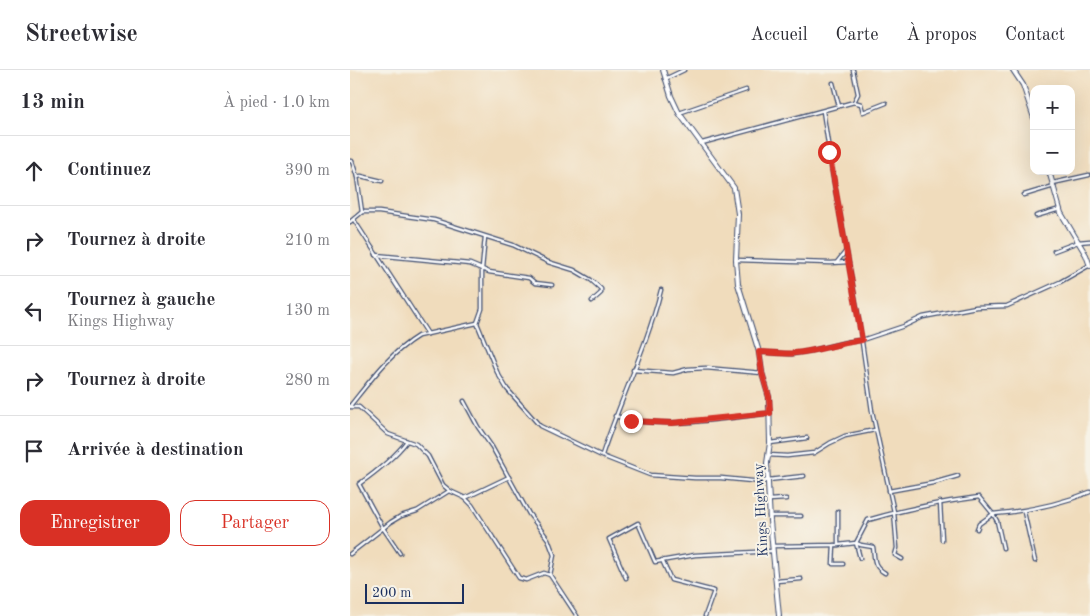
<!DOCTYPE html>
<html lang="fr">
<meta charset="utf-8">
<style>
body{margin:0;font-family:"Old Standard TT",serif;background:#f2f2f3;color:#2b2b33}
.controls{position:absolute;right:15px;top:15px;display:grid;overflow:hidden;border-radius:10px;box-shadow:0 5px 20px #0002}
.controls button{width:45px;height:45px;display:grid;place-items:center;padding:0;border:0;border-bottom:1px solid #e1e1e2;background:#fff;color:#2b2b33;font:25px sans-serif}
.scale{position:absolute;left:15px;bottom:12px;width:99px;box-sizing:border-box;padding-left:5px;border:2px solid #1b2f5e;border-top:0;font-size:14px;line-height:18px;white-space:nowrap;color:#1b2f5e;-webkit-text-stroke:4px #f7f3e8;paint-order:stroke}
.stop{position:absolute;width:15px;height:15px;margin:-11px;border:4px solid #d93025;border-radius:50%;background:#fff}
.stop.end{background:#d93025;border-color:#fff;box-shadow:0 1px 5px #0008}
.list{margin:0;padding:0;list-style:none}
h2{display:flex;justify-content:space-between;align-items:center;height:65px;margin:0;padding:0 20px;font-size:21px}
h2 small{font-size:16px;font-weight:400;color:#7c7c81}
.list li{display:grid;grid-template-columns:32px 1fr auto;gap:15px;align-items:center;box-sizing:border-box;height:70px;padding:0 20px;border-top:1px solid #e1e1e2}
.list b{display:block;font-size:19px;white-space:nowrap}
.list p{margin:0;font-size:16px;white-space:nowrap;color:#7c7c81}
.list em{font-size:16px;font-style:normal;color:#7c7c81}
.actions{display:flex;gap:10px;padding:15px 20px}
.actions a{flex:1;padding:11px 0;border:1px solid #d93025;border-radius:15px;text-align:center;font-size:18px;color:#d93025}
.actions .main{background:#d93025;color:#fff}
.icon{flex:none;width:28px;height:28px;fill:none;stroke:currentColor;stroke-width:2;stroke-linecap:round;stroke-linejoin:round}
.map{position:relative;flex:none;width:740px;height:546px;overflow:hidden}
header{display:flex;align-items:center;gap:30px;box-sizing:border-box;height:70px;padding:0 25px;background:#fff;border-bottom:1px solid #e1e1e2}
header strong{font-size:24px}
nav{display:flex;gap:28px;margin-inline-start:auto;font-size:18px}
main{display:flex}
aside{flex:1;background:#fff}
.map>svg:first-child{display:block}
</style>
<header>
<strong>Streetwise</strong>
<nav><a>Accueil</a><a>Carte</a><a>À propos</a><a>Contact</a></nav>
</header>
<main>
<aside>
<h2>13 min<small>À pied · 1.0 km</small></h2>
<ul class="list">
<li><svg class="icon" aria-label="ahead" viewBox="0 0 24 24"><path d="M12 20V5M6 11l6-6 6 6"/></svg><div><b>Continuez</b></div><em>390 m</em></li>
<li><svg class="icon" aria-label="right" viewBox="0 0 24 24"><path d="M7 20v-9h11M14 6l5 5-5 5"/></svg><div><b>Tournez à droite</b></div><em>210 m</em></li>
<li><svg class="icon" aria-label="left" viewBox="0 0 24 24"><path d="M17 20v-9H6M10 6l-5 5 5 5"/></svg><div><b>Tournez à gauche</b><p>Kings Highway</p></div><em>130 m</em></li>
<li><svg class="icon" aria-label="right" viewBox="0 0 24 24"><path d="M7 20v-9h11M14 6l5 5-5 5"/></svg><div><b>Tournez à droite</b></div><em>280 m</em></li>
<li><svg class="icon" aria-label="arrive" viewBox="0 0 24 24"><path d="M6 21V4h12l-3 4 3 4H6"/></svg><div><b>Arrivée à destination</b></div></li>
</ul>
<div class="actions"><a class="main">Enregistrer</a><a>Partager</a></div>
</aside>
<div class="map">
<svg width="740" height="546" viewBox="0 0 740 546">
<rect width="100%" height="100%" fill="#f7f3e8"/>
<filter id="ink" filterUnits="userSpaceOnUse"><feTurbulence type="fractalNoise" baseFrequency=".02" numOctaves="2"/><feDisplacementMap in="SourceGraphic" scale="10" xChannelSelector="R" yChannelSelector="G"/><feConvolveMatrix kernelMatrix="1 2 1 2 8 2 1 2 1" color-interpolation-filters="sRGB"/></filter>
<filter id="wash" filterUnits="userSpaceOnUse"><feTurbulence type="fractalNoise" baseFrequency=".0096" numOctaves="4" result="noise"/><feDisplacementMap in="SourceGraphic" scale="20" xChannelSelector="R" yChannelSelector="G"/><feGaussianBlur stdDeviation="1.12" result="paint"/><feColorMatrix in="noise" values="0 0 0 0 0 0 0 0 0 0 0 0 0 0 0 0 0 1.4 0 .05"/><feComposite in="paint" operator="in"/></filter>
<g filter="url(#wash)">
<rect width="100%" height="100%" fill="#f0dcbc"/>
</g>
<g filter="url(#ink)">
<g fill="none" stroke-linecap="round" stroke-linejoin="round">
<g stroke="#3b496c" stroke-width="5">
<g id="minor">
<polyline points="315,9 334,0"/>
<polyline points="483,13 489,36"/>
<polyline points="504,32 511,34 513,42 536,33"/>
<polyline points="473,41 483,106 508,245 522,341 544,442 547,478 545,485 552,489"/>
<polyline points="329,43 396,20"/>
<polyline points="352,73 504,32 508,24 503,0"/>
<polyline points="0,91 2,91 7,107"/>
<polyline points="703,113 739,105"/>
<polyline points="674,125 704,116"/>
<polyline points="12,142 7,107 11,106 32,111"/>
<polyline points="686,146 710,139"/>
<polyline points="4,150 78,264"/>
<polyline points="0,152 12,142 29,142 84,150 163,175 198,192 224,200 241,210 251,219 251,223 242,231"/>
<polyline points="704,181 728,172 740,171"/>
<polyline points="26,185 120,194 139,202 179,208 185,213 202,215"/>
<polyline points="386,190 481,193 498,192"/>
<polyline points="487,192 496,181"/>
<polyline points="127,253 132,239 132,199 135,167"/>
<polyline points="409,282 442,284 460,281 497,272 512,270 554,256 573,247 626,237 657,236 710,212 740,195"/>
<polyline points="283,300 323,303 338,299 356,298 412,303"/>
<polyline points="114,331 128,357 142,377 179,444 198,469 204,485 200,505"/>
<path d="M0,336C20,311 40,283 68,266L127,253L147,302L157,319L190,356L252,386L300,405L345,408H371L412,412L418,410L454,406"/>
<polyline points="0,337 9,337 38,364 66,374 78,386 93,415 100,421 115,428 122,435 169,508 176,510 194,503 200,505 227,546"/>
<path d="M265,346C311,360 371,349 420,343"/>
<polyline points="420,373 457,368"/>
<path d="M252,385C270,330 297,277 311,220"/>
<polyline points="418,385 437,386 464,383 480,373 495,366 525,360"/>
<polyline points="539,421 583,413 608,406"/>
<polyline points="115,428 159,407"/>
<polyline points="419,430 436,429"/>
<polyline points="590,432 592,470"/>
<polyline points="488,441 488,475"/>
<polyline points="674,442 685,491"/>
<polyline points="419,446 451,446"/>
<polyline points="627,459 629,454 643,444 647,451 653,478"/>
<path d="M506,473L511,475L523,477C525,489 522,495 535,503"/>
<polyline points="506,473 510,488"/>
<polyline points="484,475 483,494 493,494"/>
<path d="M422,476L488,475L506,473L518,450C555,439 591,432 629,427L643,444C677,441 708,435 740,422"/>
<path d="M50,483L33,458L9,414C26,402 44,388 57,371"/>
<polyline points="0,484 41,452 51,446 67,441 99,421"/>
<polyline points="312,490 321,510 364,521 355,546"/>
<polyline points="276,508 259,469 288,453 305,492 345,485 423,481"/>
<polyline points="426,511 451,509"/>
</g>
</g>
<g stroke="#3b496c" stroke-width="6">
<g id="tertiary">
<polyline points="313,0 321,26 329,43 384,118 388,144 386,190 388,214 409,282 412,303 419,327 420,373 417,393 420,451 429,546"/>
<polyline points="663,0 673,15 684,48"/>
<polyline points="699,101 711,143 736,185 740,196"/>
</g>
</g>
<use href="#minor" stroke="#fff" stroke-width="2.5"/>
<use href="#tertiary" stroke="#fff" stroke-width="4"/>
</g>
</g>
<g fill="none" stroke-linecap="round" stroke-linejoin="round" filter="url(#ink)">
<path stroke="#d93025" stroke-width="6" d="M281,351L322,353L420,343L419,327L412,303L409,282C421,282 434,285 445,283C468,281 489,273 512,270L479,82"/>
</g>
<g text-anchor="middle" stroke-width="4" stroke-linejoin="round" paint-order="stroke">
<g font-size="14" fill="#1b2f5e" stroke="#f7f3e8">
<text transform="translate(410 440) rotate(-93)" y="5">Kings Highway</text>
</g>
</g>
</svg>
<div class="controls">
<button>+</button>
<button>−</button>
</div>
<div class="scale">200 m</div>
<div class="stop" style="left:479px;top:82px"></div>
<div class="stop end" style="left:281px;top:351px"></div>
</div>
</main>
